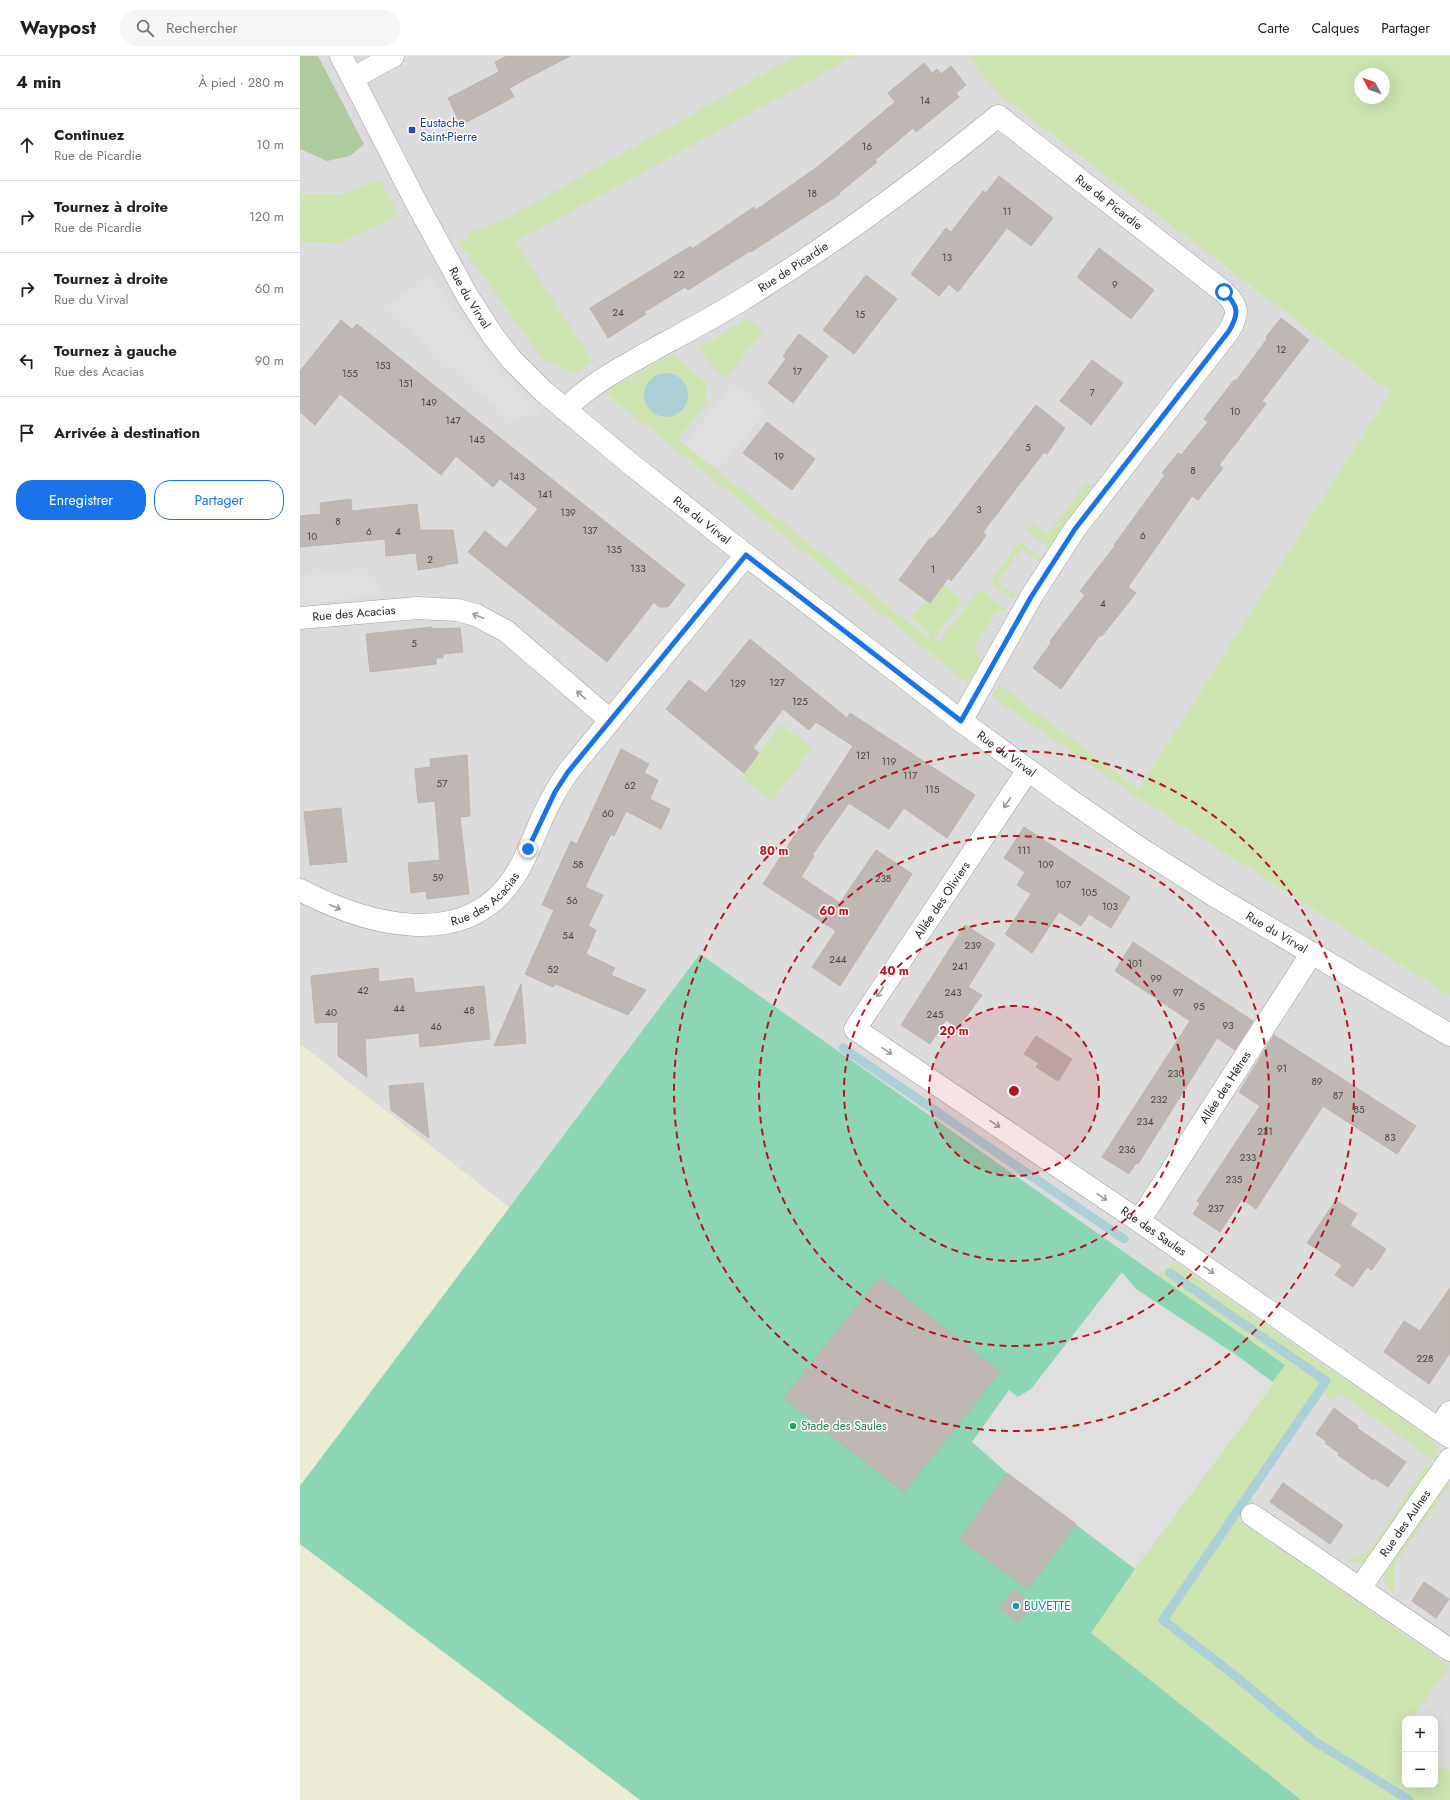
<!DOCTYPE html>
<html lang="fr">
<meta charset="utf-8">
<style>
body{margin:0;font-family:Jost,sans-serif;background:#f6f6f6;color:#202124}
.controls{position:absolute;right:12px;bottom:12px;display:grid;overflow:hidden;border-radius:8px;box-shadow:0 4px 16px #0002}
.controls button{width:36px;height:36px;display:grid;place-items:center;padding:0;border:0;border-bottom:1px solid #e0e0e0;background:#fff;color:#202124;font:20px sans-serif}
.compass{position:absolute;left:1054px;top:12px;width:36px;height:36px;border-radius:50%;background:#fff;box-shadow:0 4px 16px #0002;rotate:311deg}
.stop{position:absolute;width:12px;height:12px;margin:-9px;border:3px solid #1a73e8;border-radius:50%;background:#fff}
.stop.end{background:#1a73e8;border-color:#fff;box-shadow:0 1px 4px #0008}
.list{margin:0;padding:0;list-style:none}
h2{display:flex;justify-content:space-between;align-items:center;height:52px;margin:0;padding:0 16px;font-size:17px}
h2 small{font-size:13px;font-weight:400;color:#757577}
.list li{display:grid;grid-template-columns:26px 1fr auto;gap:12px;align-items:center;box-sizing:border-box;height:72px;padding:0 16px;border-top:1px solid #e0e0e0}
.list b{display:block;font-size:15px;white-space:nowrap}
.list p{margin:0;font-size:13px;white-space:nowrap;color:#757577}
.list em{font-size:13px;font-style:normal;color:#757577}
.actions{display:flex;gap:8px;padding:12px 16px}
.actions a{flex:1;padding:9px 0;border:1px solid #1a73e8;border-radius:16px;text-align:center;font-size:14px;color:#1a73e8}
.actions .main{background:#1a73e8;color:#fff}
.icon{flex:none;width:22px;height:22px;fill:none;stroke:currentColor;stroke-width:2;stroke-linecap:round;stroke-linejoin:round}
.map{position:relative;flex:none;width:1150px;height:1744px;overflow:hidden}
header{display:flex;align-items:center;gap:24px;box-sizing:border-box;height:56px;padding:0 20px;background:#fff;border-bottom:1px solid #e0e0e0}
header strong{font-size:19px}
nav{display:flex;gap:22px;margin-inline-start:auto;font-size:14px}
.search{width:280px;height:36px;background:#f6f6f6;display:flex;align-items:center;gap:10px;box-sizing:border-box;padding:0 14px;border-radius:22px;color:#757577;font-size:15px}
main{display:flex}
aside{flex:1;background:#fff}
.map>svg:first-child{display:block}
</style>
<header>
<strong>Waypost</strong>
<div class="search"><svg class="icon" aria-label="search" viewBox="0 0 24 24"><circle cx="10" cy="10" r="6"/><path d="M15 15l6 6"/></svg>Rechercher</div>
<nav><a>Carte</a><a>Calques</a><a>Partager</a></nav>
</header>
<main>
<aside>
<h2>4 min<small>À pied · 280 m</small></h2>
<ul class="list">
<li><svg class="icon" aria-label="ahead" viewBox="0 0 24 24"><path d="M12 20V5M6 11l6-6 6 6"/></svg><div><b>Continuez</b><p>Rue de Picardie</p></div><em>10 m</em></li>
<li><svg class="icon" aria-label="right" viewBox="0 0 24 24"><path d="M7 20v-9h11M14 6l5 5-5 5"/></svg><div><b>Tournez à droite</b><p>Rue de Picardie</p></div><em>120 m</em></li>
<li><svg class="icon" aria-label="right" viewBox="0 0 24 24"><path d="M7 20v-9h11M14 6l5 5-5 5"/></svg><div><b>Tournez à droite</b><p>Rue du Virval</p></div><em>60 m</em></li>
<li><svg class="icon" aria-label="left" viewBox="0 0 24 24"><path d="M17 20v-9H6M10 6l-5 5 5 5"/></svg><div><b>Tournez à gauche</b><p>Rue des Acacias</p></div><em>90 m</em></li>
<li><svg class="icon" aria-label="arrive" viewBox="0 0 24 24"><path d="M6 21V4h12l-3 4 3 4H6"/></svg><div><b>Arrivée à destination</b></div></li>
</ul>
<div class="actions"><a class="main">Enregistrer</a><a>Partager</a></div>
</aside>
<div class="map">
<svg width="1150" height="1744" viewBox="0 0 1150 1744">
<rect width="100%" height="100%" fill="#efebe6"/>
<path fill="#dddcdc" fill-rule="evenodd" d="M0,0H672L700,39L1090,336L835,740L1150,940V1744H340L0,1488V1430L210,1152L0,988ZM1105,1663H1135V1729H1105Z"/>
<g fill="#ebecd3">
<polygon points="0,988 210,1152 0,1430"/>
<polygon points="0,1488 340,1744 0,1744"/>
</g>
<g fill="#cde4b1" fill-rule="evenodd">
<polygon points="496,0 555,0 215,186 293,305 276,318 243,303 157,184 167,185 166,178 202,165"/>
<path d="M667,0H1150V940L835,740L691,640L699,629L839,733L1090,336L700,39ZM1060,18H1084V42H1060Z"/>
<polygon points="80,124 100,159 38,187 0,186 0,138 41,138"/>
<polygon points="446,262 463,276 424,323 399,293"/>
<polygon points="372,298 407,327 406,347 378,383 628,582 630,578 611,562 627,545 631,547 643,529 662,544 634,582 639,586 680,533 707,554 696,556 673,593 682,602 668,627 304,336"/>
<polygon points="787,426 792,431 749,491 726,475 732,468 747,479"/>
<polygon points="720,485 742,503 740,507 722,493 698,526 716,539 713,543 690,526"/>
<polygon points="481,668 512,692 472,745 441,722"/>
<polygon points="874,1206 1129,1381 1136,1391 1136,1406 1039,1337 1033,1345 1019,1335 946,1438 954,1445 940,1465 1150,1610 1111,1663 1105,1663 1105,1729 1135,1729 1135,1706 1150,1716 1150,1744 1001,1744 791,1577 835,1513 974,1327 836,1233"/>
<polygon points="1127,1408 1133,1413 1071,1501 1062,1507 1046,1505 1069,1495"/>
<polygon points="1145,1426 1150,1429 1095,1508 1094,1538 1084,1525 1085,1514"/>
</g>
<polygon fill="#aeca9f" points="0,0 18,0 64,88 50,100 27,105 0,93"/>
<polygon fill="#8cd6b5" points="400,898 985,1309 835,1513 791,1577 1001,1744 340,1744 0,1488 0,1430"/>
<g fill="#dfdfdf">
<polygon points="126,221 134,223 155,257 159,259 197,311 242,356 212,365 83,252"/>
<polygon points="433,326 467,354 418,415 384,388"/>
<polygon points="64,513 87,538 0,549 0,520"/>
<polygon points="822,1216 836,1233 935,1298 974,1327 835,1513 707,1417 672,1386 709,1334 718,1341 731,1333"/>
</g>
<circle fill="#abd0d8" cx="366" cy="339" r="22"/>
<g fill="none" stroke-linecap="round" stroke-linejoin="round">
<g stroke="#abd0d8" stroke-width="9">
<polyline points="543,992 824,1183"/>
<polyline points="870,1217 1026,1325 863,1564 929,1615 1014,1685 1109,1744"/>
</g>
</g>
<g fill="#bfb7b3" stroke="#bfb2aa">
<polygon points="207,0 270,0 209,32 214,41 161,69 148,42 199,16 195,6"/>
<polygon points="624,7 632,17 637,13 641,18 651,10 666,29 656,37 659,41 616,76 613,72 575,104 577,106 539,137 540,138 451,196 450,195 388,234 385,231 344,256 346,258 308,282 290,252 391,190 392,193 454,151 456,154 520,109 595,46 588,37"/>
<polygon points="699,120 753,162 731,190 707,172 658,236 649,228 639,240 611,218 646,172 651,176 683,135 686,137"/>
<polygon points="799,192 854,234 831,263 777,221"/>
<polygon points="566,219 597,243 554,298 523,274"/>
<polygon points="981,262 1009,284 962,345 966,348 919,409 923,412 898,444 892,440 828,531 836,537 802,580 800,579 761,633 733,612 751,587 750,585 785,539 780,535 815,490 814,489 865,419 862,417 878,397 881,399 908,366 904,363 934,324 936,325 967,283 966,281"/>
<polygon points="41,264 52,273 57,268 385,529 368,551 359,551 354,546 307,606 168,496 185,475 206,492 238,453 200,423 193,431 156,400 141,419 40,338 15,369 0,356 0,315"/>
<polygon points="499,278 528,300 493,347 468,327 486,303 483,300"/>
<polygon points="792,304 823,327 791,369 760,345"/>
<polygon points="736,349 765,372 747,398 744,396 683,476 686,479 680,488 651,525 648,522 630,547 599,524 630,482 633,482"/>
<polygon points="467,366 515,403 492,434 443,397"/>
<polygon points="51,443 52,455 117,448 120,474 153,474 158,507 144,509 145,510 118,514 116,497 86,500 85,483 0,491 0,460 21,458 20,447"/>
<polygon points="132,571 132,573 160,572 163,596 143,598 143,602 136,602 136,608 70,616 66,578"/>
<polygon points="450,583 547,662 550,657 675,739 647,782 604,752 589,773 549,747 512,799 514,800 501,821 540,847 576,794 612,818 540,930 512,911 536,875 463,828 553,690 516,666 509,674 483,653 453,692 459,697 444,717 366,653 389,624 406,637"/>
<polygon points="321,693 349,708 344,717 358,724 350,743 370,753 361,773 326,755 314,780 311,778 285,831 303,839 288,870 296,874 286,898 315,912 311,919 346,934 328,959 256,928 253,931 225,918 254,854 242,849 271,785 277,788"/>
<polygon points="167,699 170,760 160,761 169,838 127,843 126,835 111,837 108,807 140,804 135,745 118,747 115,713 131,711 130,703"/>
<polygon points="41,752 47,806 10,809 4,756"/>
<polygon points="724,771 830,841 811,872 789,858 781,870 759,856 732,897 705,878 731,838 717,829 725,816 704,802"/>
<polygon points="665,869 695,888 668,931 682,939 658,972 646,964 630,988 601,969"/>
<polygon points="833,886 953,965 935,994 917,982 838,1108 836,1107 829,1118 802,1101 890,965 815,915"/>
<polygon points="78,912 79,926 113,922 115,937 184,930 190,983 120,991 119,977 65,983 67,1021 38,1000 38,966 15,967 11,920"/>
<polygon points="221,928 226,987 194,990"/>
<polygon points="974,979 1116,1070 1097,1098 1023,1050 956,1153 942,1143 920,1176 893,1158 900,1147 897,1145 960,1050 939,1036"/>
<polygon points="736,980 772,1003 758,1025 736,1011 739,1007 724,998"/>
<polygon points="123,1027 125,1045 129,1082 91,1054 89,1030"/>
<polygon points="1036,1144 1057,1158 1050,1169 1086,1193 1072,1214 1067,1211 1053,1231 1035,1219 1042,1209 1007,1187"/>
<polygon points="580,1221 700,1316 604,1436 484,1342"/>
<polygon points="1150,1232 1150,1297 1129,1328 1084,1296 1104,1265 1120,1275"/>
<polygon points="1034,1352 1058,1370 1057,1372 1106,1406 1088,1431 1074,1422 1073,1424 1038,1399 1039,1397 1025,1387 1027,1386 1016,1378"/>
<polygon points="707,1417 776,1468 728,1533 660,1483"/>
<polygon points="983,1427 1043,1469 1030,1488 970,1446"/>
<polygon points="1124,1526 1149,1543 1136,1562 1112,1545"/>
<polygon points="714,1534 732,1550 718,1566 699,1551"/>
</g>
<g fill="none" stroke-linecap="round" stroke-linejoin="round">
<g stroke="#a0a0a0" stroke-width="23">
<g id="minor">
<polyline points="53,22 93,0"/>
<path id="s1" d="M265,354C288,329 318,314 347,297C378,280 409,264 440,245C530,190 616,127 698,60L924,236C939,250 939,258 929,275L775,473L731,541L661,665"/>
<path id="s2" d="M0,562L117,552L157,554L176,559L206,575L310,664"/>
<path id="s3" d="M728,714L555,973L839,1165L1150,1381"/>
<path id="s4" d="M0,834C65,868 165,897 214,821C227,802 234,779 244,758C251,743 259,729 268,716L446,499"/>
<path id="s5" d="M839,1165L1012,897"/>
<polyline points="1138,1373 1150,1356"/>
<polyline points="952,1459 1150,1594"/>
<path id="s6" d="M1060,1532L1150,1403"/>
</g>
</g>
<g stroke="#a0a0a0" stroke-width="23">
<g id="tertiary">
<path id="s7" d="M41,0L117,148L168,241L193,280L211,303L243,335L332,409L446,499L661,665L764,740L838,791L915,840L1150,979"/>
</g>
</g>
<use href="#minor" stroke="#fff" stroke-width="22"/>
<use href="#tertiary" stroke="#fff" stroke-width="22"/>
</g>
<defs><path id="oneway-shaft" d="M-6 0H5M1.5-3L5.5 0L1.5 3" fill="none" stroke-width="1.6" stroke-linecap="round" stroke-linejoin="round"/></defs>
<g stroke="#9a9a9a">
<use href="#oneway-shaft" transform="translate(178 560) rotate(-159)"/>
<use href="#oneway-shaft" transform="translate(281 639) rotate(-139)"/>
<use href="#oneway-shaft" transform="translate(707 747) rotate(124)"/>
<use href="#oneway-shaft" transform="translate(35 851) rotate(24)"/>
<use href="#oneway-shaft" transform="translate(580 936) rotate(124)"/>
<use href="#oneway-shaft" transform="translate(587 995) rotate(34)"/>
<use href="#oneway-shaft" transform="translate(695 1068) rotate(34)"/>
<use href="#oneway-shaft" transform="translate(802 1141) rotate(34)"/>
<use href="#oneway-shaft" transform="translate(909 1214) rotate(35)"/>
</g>
<g fill="none" stroke-linecap="round" stroke-linejoin="round">
<path stroke="#1a73e8" stroke-width="5" d="M228,793L255,736L268,716L446,499L661,665L731,541L775,473L929,275C939,258 939,250 924,236"/>
</g>
<circle cx="714" cy="1035" r="85" fill="#ba131d" fill-opacity=".12"/>
<g fill="none" stroke="#ba131d" stroke-width="2" stroke-dasharray="7 5">
<circle cx="714" cy="1035" r="85"/>
<circle cx="714" cy="1035" r="170"/>
<circle cx="714" cy="1035" r="255"/>
<circle cx="714" cy="1035" r="340"/>
</g>
<rect fill="#1a4fb4" stroke="#fff" stroke-width="1.5" x="108" y="70" width="8" height="8" rx="2"/>
<circle fill="#2e9e5b" stroke="#fff" stroke-width="1.5" cx="493" cy="1370" r="4"/>
<circle fill="#0f9aa8" stroke="#fff" stroke-width="1.5" cx="716" cy="1550" r="4"/>
<g text-anchor="middle" stroke-width="3" stroke-linejoin="round" paint-order="stroke">
<g font-size="10" fill="#474544">
<text x="625" y="48">14</text>
<text x="567" y="94">16</text>
<text x="512" y="141">18</text>
<text x="707" y="159">11</text>
<text x="647" y="205">13</text>
<text x="379" y="222">22</text>
<text x="815" y="232">9</text>
<text x="318" y="260">24</text>
<text x="560" y="262">15</text>
<text x="981" y="297">12</text>
<text x="83" y="313">153</text>
<text x="497" y="319">17</text>
<text x="50" y="321">155</text>
<text x="106" y="331">151</text>
<text x="792" y="340">7</text>
<text x="129" y="350">149</text>
<text x="935" y="359">10</text>
<text x="153" y="368">147</text>
<text x="177" y="387">145</text>
<text x="728" y="395">5</text>
<text x="479" y="404">19</text>
<text x="893" y="418">8</text>
<text x="217" y="424">143</text>
<text x="245" y="442">141</text>
<text x="679" y="457">3</text>
<text x="268" y="460">139</text>
<text x="38" y="469">8</text>
<text x="290" y="478">137</text>
<text x="69" y="479">6</text>
<text x="98" y="479">4</text>
<text x="843" y="483">6</text>
<text x="12" y="484">10</text>
<text x="314" y="497">135</text>
<text x="130" y="507">2</text>
<text x="338" y="516">133</text>
<text x="633" y="517">1</text>
<text x="803" y="551">4</text>
<text x="114" y="591">5</text>
<text x="477" y="630">127</text>
<text x="438" y="631">129</text>
<text x="500" y="649">125</text>
<text x="563" y="703">121</text>
<text x="589" y="709">119</text>
<text x="610" y="723">117</text>
<text x="142" y="731">57</text>
<text x="330" y="733">62</text>
<text x="632" y="737">115</text>
<text x="308" y="761">60</text>
<text x="724" y="798">111</text>
<text x="278" y="812">58</text>
<text x="746" y="812">109</text>
<text x="138" y="825">59</text>
<text x="583" y="826">238</text>
<text x="763" y="832">107</text>
<text x="789" y="840">105</text>
<text x="272" y="848">56</text>
<text x="810" y="854">103</text>
<text x="268" y="883">54</text>
<text x="673" y="893">239</text>
<text x="538" y="907">244</text>
<text x="835" y="911">101</text>
<text x="660" y="914">241</text>
<text x="253" y="917">52</text>
<text x="856" y="926">99</text>
<text x="63" y="938">42</text>
<text x="653" y="940">243</text>
<text x="878" y="940">97</text>
<text x="899" y="954">95</text>
<text x="99" y="956">44</text>
<text x="169" y="958">48</text>
<text x="31" y="960">40</text>
<text x="635" y="962">245</text>
<text x="928" y="973">93</text>
<text x="136" y="974">46</text>
<text x="982" y="1016">91</text>
<text x="876" y="1021">230</text>
<text x="1017" y="1029">89</text>
<text x="1038" y="1043">87</text>
<text x="859" y="1047">232</text>
<text x="1059" y="1057">85</text>
<text x="845" y="1069">234</text>
<text x="965" y="1079">231</text>
<text x="1090" y="1085">83</text>
<text x="827" y="1097">236</text>
<text x="948" y="1105">233</text>
<text x="934" y="1127">235</text>
<text x="916" y="1156">237</text>
<text x="1125" y="1306">228</text>
</g>
<g font-size="12" fill="#164399" stroke="#fff" text-anchor="start">
<text x="120" y="71">Eustache<tspan x="120" dy="14">Saint-Pierre</tspan></text>
</g>
<g font-size="12" fill="#1f1f1f" stroke="#fff">
<text dy="4" stroke="none"><textPath href="#s1" startOffset="665">Rue de Picardie</textPath></text>
<text dy="4" stroke="none"><textPath href="#s1" startOffset="270">Rue de Picardie</textPath></text>
<text dy="4" stroke="none"><textPath href="#s7" startOffset="274">Rue du Virval</textPath></text>
<text dy="4" stroke="none"><textPath href="#s7" startOffset="598">Rue du Virval</textPath></text>
<text dy="4" stroke="none"><textPath href="#s2" startOffset="54">Rue des Acacias</textPath></text>
<text dy="4" stroke="none"><textPath href="#s7" startOffset="982">Rue du Virval</textPath></text>
<text dy="4" stroke="none"><textPath href="#s4" startOffset="199">Rue des Acacias</textPath></text>
<text transform="translate(642 844) rotate(-56)" y="4">Allée des Oliviers</text>
<text dy="4" stroke="none"><textPath href="#s7" startOffset="1306">Rue du Virval</textPath></text>
<text dy="4" stroke="none"><textPath href="#s5" startOffset="159">Allée des Hêtres</textPath></text>
<text dy="4" stroke="none"><textPath href="#s3" startOffset="672">Rue des Saules</textPath></text>
<text dy="4" stroke="none"><textPath href="#s6" startOffset="79">Rue des Aulnes</textPath></text>
</g>
<g font-size="12" fill="#27864d" stroke="#fff" text-anchor="start">
<text x="501" y="1374">Stade des Saules</text>
</g>
<g font-size="12" fill="#0d838f" stroke="#fff" text-anchor="start">
<text x="724" y="1554">BUVETTE</text>
</g>
</g>
<circle cx="714" cy="1035" r="6" fill="#ba131d" stroke="#fff" stroke-width="2"/>
<g font-size="12" text-anchor="middle" font-weight="bold" fill="#ba131d" stroke="#fff" stroke-width="3" stroke-linejoin="round" paint-order="stroke">
<text x="474" y="799">80 m</text>
<text x="534" y="859">60 m</text>
<text x="594" y="919">40 m</text>
<text x="654" y="979">20 m</text>
</g>
</svg>
<div class="controls">
<button>+</button>
<button>−</button>
</div>
<svg class="compass" viewBox="-18 -18 36 36"><path d="M0-13l5 13h-10z" fill="#e53935"/><path d="M0 13l5-13h-10z" fill="#757577"/></svg>
<div class="stop" style="left:924px;top:236px"></div>
<div class="stop end" style="left:228px;top:793px"></div>
</div>
</main>
